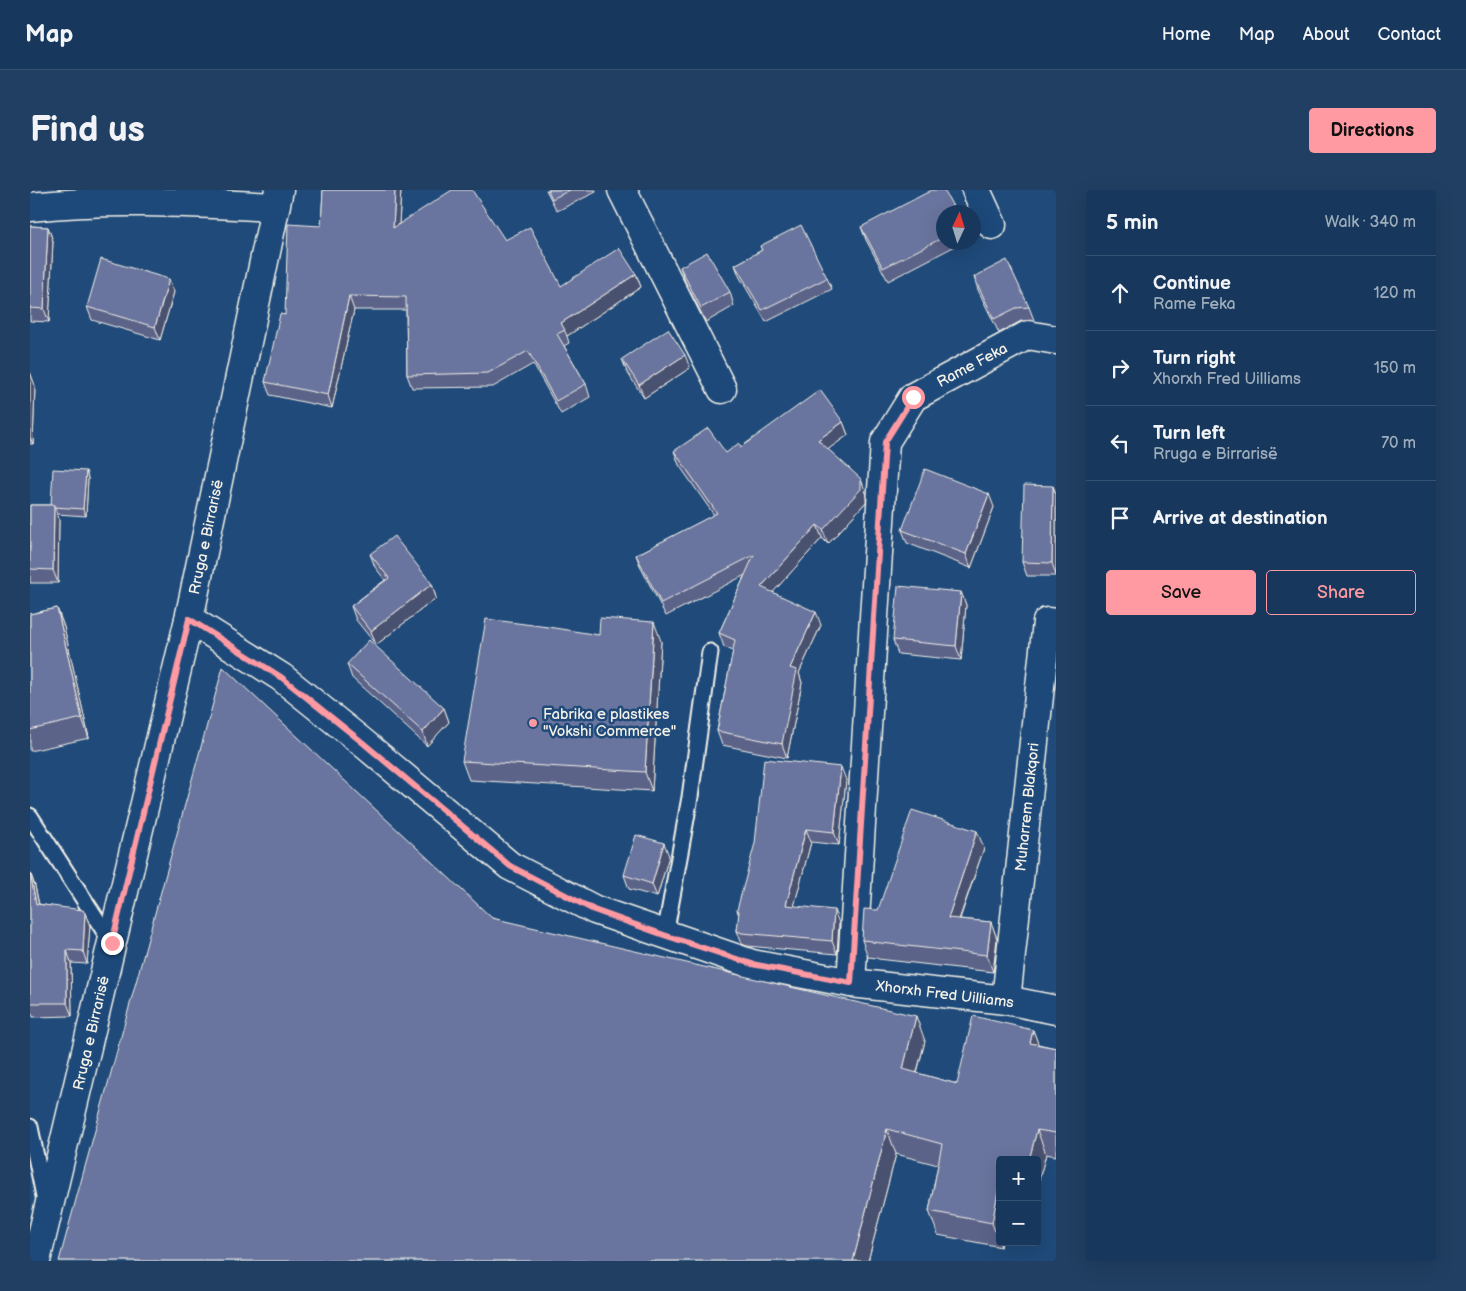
<!DOCTYPE html>
<meta charset="utf-8">
<style>
body{margin:0;font-family:"Balsamiq Sans",sans-serif;background:#203f62;color:#f1f3f6}
.controls{position:absolute;right:15px;bottom:15px;display:grid;overflow:hidden;border-radius:5px;box-shadow:0 5px 20px #0002}
.controls button{width:45px;height:45px;display:grid;place-items:center;padding:0;border:0;border-bottom:1px solid #365272;background:#17385c;color:#f1f3f6;font:25px sans-serif}
.compass{position:absolute;left:906px;top:15px;width:45px;height:45px;border-radius:50%;background:#17385c;box-shadow:0 5px 20px #0002;rotate:4deg}
.stop{position:absolute;width:15px;height:15px;margin:-11px;border:4px solid #ff9aa2;border-radius:50%;background:#fff}
.stop.end{background:#ff9aa2;border-color:#fff;box-shadow:0 1px 5px #0008}
.list{margin:0;padding:0;list-style:none}
h2{display:flex;justify-content:space-between;align-items:center;height:65px;margin:0;padding:0 20px;font-size:21px}
h2 small{font-size:16px;font-weight:400;color:#9eacbb}
.list li{display:grid;grid-template-columns:32px 1fr auto;gap:15px;align-items:center;box-sizing:border-box;height:75px;padding:0 20px;border-top:1px solid #365272}
.list b{display:block;font-size:19px;white-space:nowrap}
.list p{margin:0;font-size:16px;white-space:nowrap;color:#9eacbb}
.list em{font-size:16px;font-style:normal;color:#9eacbb}
.actions{display:flex;gap:10px;padding:15px 20px}
.actions a{flex:1;padding:11px 0;border:1px solid #ff9aa2;border-radius:5px;text-align:center;font-size:18px;color:#ff9aa2}
.actions .main{background:#ff9aa2;color:#111}
.icon{flex:none;width:28px;height:28px;fill:none;stroke:currentColor;stroke-width:2;stroke-linecap:round;stroke-linejoin:round}
.map{position:relative;flex:none;width:1026px;height:1071px;overflow:hidden;border-radius:5px}
header{display:flex;align-items:center;gap:30px;box-sizing:border-box;height:70px;padding:0 25px;background:#17385c;border-bottom:1px solid #365272}
header strong{font-size:24px}
nav{display:flex;gap:28px;margin-inline-start:auto;font-size:18px}
.intro{display:flex;align-items:center;justify-content:space-between;box-sizing:border-box;height:120px;padding:0 30px}
h1{margin:0;font-size:35px}
.button{padding:12px 22px;border-radius:5px;background:#ff9aa2;color:#111;font-size:18px;font-weight:700}
main{display:flex;gap:30px;padding:0 30px}
aside{flex:1;background:#17385c;border-radius:5px;box-shadow:0 5px 20px #0002}
.map>svg:first-child{display:block}
</style>
<header>
<strong>Map</strong>
<nav><a>Home</a><a>Map</a><a>About</a><a>Contact</a></nav>
</header>
<div class="intro"><h1>Find us</h1><a class="button">Directions</a></div>
<main>
<div class="map">
<svg width="1026" height="1071" viewBox="0 0 1026 1071">
<rect width="100%" height="100%" fill="#1f4a7a"/>
<filter id="ink" filterUnits="userSpaceOnUse"><feTurbulence type="fractalNoise" baseFrequency=".02" numOctaves="2"/><feDisplacementMap in="SourceGraphic" scale="10" xChannelSelector="R" yChannelSelector="G"/><feConvolveMatrix kernelMatrix="1 2 1 2 8 2 1 2 1" color-interpolation-filters="sRGB"/></filter>
<g filter="url(#ink)">
<g fill="none" stroke-linecap="round" stroke-linejoin="round">
<g stroke="#f4f1e8" stroke-width="19">
<g id="lane">
<polyline points="0,626 82,753"/>
<polyline points="635,745 660,607 680,462"/>
<polyline points="0,937 15,1011"/>
</g>
</g>
<g stroke="#f4f1e8" stroke-width="31">
<g id="street">
<polyline points="592,0 692,199"/>
<polyline points="946,0 962,35"/>
<path d="M0,17C81,8 164,13 245,17"/>
<polyline points="159,429 251,487 332,552 480,676 565,720 722,774 821,793 976,810 1026,820"/>
<polyline points="821,793 855,252 883,207 998,145 1026,150"/>
<polyline points="976,810 1017,432 1026,433"/>
</g>
</g>
<g stroke="#f4f1e8" stroke-width="31">
<polyline id="secondary" points="6,1071 159,429 249,0"/>
</g>
<use href="#lane" stroke="#1f4a7a" stroke-width="15"/>
<use href="#street" stroke="#1f4a7a" stroke-width="28"/>
<use href="#secondary" stroke="#1f4a7a" stroke-width="28"/>
</g>
<g fill="#5b6489" stroke="#f4f1e8">
<polygon points="293,0 371,0 369,34 475,50 531,96 606,84 611,97 537,146 539,153 534,156 556,194 560,207 531,224 503,174 463,197 382,198 377,185 376,120 324,120 302,218 240,205 235,192 255,125 291,36"/>
<polygon points="516,0 566,0 566,2 527,21"/>
<polygon points="914,22 914,52 933,52 858,91 836,50 831,37"/>
<polygon points="0,36 18,37 23,51 19,132 0,131"/>
<polygon points="730,56 797,88 802,99 736,132 709,86 705,75 732,60"/>
<polygon points="650,77 700,102 704,116 676,132 655,91"/>
<polygon points="944,87 999,117 1004,130 991,131 969,143 948,100"/>
<polygon points="144,102 130,150 62,130 57,117"/>
<polygon points="592,169 660,178 614,208 597,182"/>
<polygon points="0,182 5,196 3,254 0,254"/>
<polygon points="813,232 818,245 798,259 836,303 836,312 798,354 792,348 743,402 791,435 769,483 772,493 757,568 692,555 687,541 703,461 694,457 689,443 715,385 636,426 611,378 606,365 684,325 649,275 644,261 696,263 711,257"/>
<polygon points="56,281 58,288 56,326 27,324 29,329 28,393 0,393 0,315 21,315"/>
<polygon points="1023,296 1026,304 1026,386 997,386 992,372"/>
<polygon points="964,317 941,378 877,353 872,340"/>
<polygon points="340,364 402,394 406,408 346,455 326,430 321,416 355,390 345,377"/>
<polygon points="931,402 936,415 931,470 868,464 863,450"/>
<polygon points="27,418 34,437 59,548 0,561 0,424"/>
<polygon points="569,445 631,451 622,601 439,590 432,571"/>
<polygon points="317,474 414,518 419,532 397,556 322,488"/>
<polygon points="816,590 809,655 781,652 764,716 809,733 807,764 717,756 712,754 707,741 709,726 707,720"/>
<polygon points="954,658 930,729 961,732 967,749 963,782 848,769 847,768 838,767 832,750 848,720"/>
<polygon points="639,666 627,707 599,699 594,685"/>
<polygon points="0,682 5,696 9,714 55,723 60,736 57,774 41,773 42,826 3,827 0,819"/>
<polygon points="462,728 895,851 887,883 927,894 1003,840 1008,854 1026,858 1026,966 1016,964 1007,997 1007,970 970,970 970,1052 972,1052 971,1057 908,1045 899,1021 908,975 866,964 838,1071 29,1071"/>
</g>
<g fill="#4a516f" stroke="#f4f1e8">
<polygon points="365,0 371,0 368,51 363,38"/>
<polygon points="18,37 23,51 19,132 14,119"/>
<polygon points="606,84 611,97 537,146 531,133"/>
<polygon points="139,89 144,102 130,150 125,137"/>
<polygon points="319,106 324,120 302,218 298,205"/>
<polygon points="655,165 660,178 614,208 609,195"/>
<polygon points="0,182 5,196 3,254 0,247"/>
<polygon points="813,232 818,245 793,263 788,250"/>
<polygon points="56,281 58,288 56,326 53,319"/>
<polygon points="831,289 836,303 836,312 798,354 793,340"/>
<polygon points="1023,296 1026,304 1026,385 1022,373"/>
<polygon points="959,304 964,317 941,378 936,364"/>
<polygon points="24,315 29,329 28,393 23,380"/>
<polygon points="787,335 792,348 736,410 731,397"/>
<polygon points="402,394 406,408 346,455 341,441"/>
<polygon points="931,402 936,415 931,470 926,456"/>
<polygon points="27,418 34,437 59,548 52,528"/>
<polygon points="786,422 791,435 769,483 772,493 757,568 752,554 760,478"/>
<polygon points="624,432 631,451 622,601 615,582"/>
<polygon points="414,518 419,532 397,556 393,542"/>
<polygon points="811,577 816,590 809,655 804,642"/>
<polygon points="776,639 781,652 761,728 756,715"/>
<polygon points="947,641 954,658 924,744 918,728"/>
<polygon points="634,653 639,666 627,707 622,694"/>
<polygon points="0,682 5,696 11,727 6,714"/>
<polygon points="804,720 809,733 807,764 802,751"/>
<polygon points="55,723 60,736 57,774 53,761"/>
<polygon points="961,732 967,749 963,782 957,765"/>
<polygon points="37,760 41,773 42,826 37,813"/>
<polygon points="886,826 895,851 881,904 873,879"/>
<polygon points="1003,840 1012,864 1000,853"/>
<polygon points="857,939 866,964 838,1071 823,1071"/>
<polygon points="1007,940 1016,964 1007,997 1007,970 999,970"/>
<polygon points="970,991 970,1052 972,1052 971,1057 962,1033"/>
</g>
<g fill="#6a749f" stroke="#f4f1e8">
<polygon points="293,0 365,0 363,38 422,0 442,0 475,50 500,37 531,96 589,58 606,84 531,133 535,140 527,144 556,194 526,211 498,161 458,183 377,185 376,107 319,106 298,205 235,192 250,124 255,125 258,34 291,36"/>
<polygon points="518,0 540,0 522,9"/>
<polygon points="902,0 914,0 926,22 914,22 914,47 853,78 831,37"/>
<polygon points="771,35 797,88 732,120 705,75 732,60 730,56"/>
<polygon points="0,36 18,37 14,119 0,118"/>
<polygon points="677,62 700,102 671,118 650,77"/>
<polygon points="71,69 139,89 125,137 57,117"/>
<polygon points="977,70 999,117 986,118 964,129 944,87"/>
<polygon points="638,139 655,165 609,195 592,169"/>
<polygon points="790,200 813,232 788,250 831,289 831,299 793,340 787,335 731,397 786,422 760,478 767,480 752,554 687,541 705,450 689,443 724,365 631,413 606,365 687,323 644,261 678,238 696,263 709,253 711,257"/>
<polygon points="23,279 56,281 53,319 24,317 24,315 21,315"/>
<polygon points="895,279 959,304 936,364 872,340"/>
<polygon points="994,295 1023,296 1022,373 992,372"/>
<polygon points="0,315 24,315 23,380 0,379"/>
<polygon points="364,346 402,394 341,441 321,416 359,388 340,364"/>
<polygon points="868,396 931,402 926,456 863,450"/>
<polygon points="27,418 52,528 0,540 0,424"/>
<polygon points="570,428 624,432 615,582 432,571 456,429 518,437 569,445"/>
<polygon points="339,450 414,518 393,542 317,474"/>
<polygon points="193,477 462,728 886,826 873,879 927,894 943,826 1003,840 1000,853 1026,858 1026,943 1007,940 999,970 970,970 970,991 962,1033 899,1021 912,954 857,939 823,1071 29,1071"/>
<polygon points="734,569 811,577 804,642 776,639 756,715 804,720 802,751 712,743 707,741 709,721 707,720 725,653"/>
<polygon points="882,620 947,641 918,728 961,732 957,765 842,752 842,751 832,750 834,719 848,720"/>
<polygon points="606,645 634,653 622,694 594,685"/>
<polygon points="0,682 6,714 53,720 55,723 53,761 37,760 37,813 0,813"/>
</g>
</g>
<g fill="none" stroke-linecap="round" stroke-linejoin="round" filter="url(#ink)">
<polyline stroke="#ff9aa2" stroke-width="6" points="82,753 159,429 251,487 332,552 480,676 564,720 634,745 722,774 821,793 855,252 883,207"/>
</g>
<circle fill="#ff9aa2" stroke="#1f4a7a" stroke-width="2" cx="503" cy="533" r="5"/>
<g text-anchor="middle" stroke-width="5" stroke-linejoin="round" paint-order="stroke">
<g font-size="15" fill="#f4f1e8" stroke="#1f4a7a">
<text transform="translate(942 175) rotate(-28)" y="5">Rame Feka</text>
<text transform="translate(176 347) rotate(-78)" y="5">Rruga e Birrarisë</text>
<text transform="translate(997 617) rotate(-84)" y="5">Muharrem Blakqori</text>
<text transform="translate(915 804) rotate(7)" y="5">Xhorxh Fred Uilliams</text>
<text transform="translate(61 843) rotate(-77)" y="5">Rruga e Birrarisë</text>
</g>
<g font-size="15" fill="#f4f1e8" stroke="#1f4a7a" text-anchor="start">
<text x="513" y="529">Fabrika e plastikes<tspan x="513" dy="17">"Vokshi Commerce"</tspan></text>
</g>
</g>
</svg>
<div class="controls">
<button>+</button>
<button>−</button>
</div>
<svg class="compass" viewBox="-18 -18 36 36"><path d="M0-13l5 13h-10z" fill="#e53935"/><path d="M0 13l5-13h-10z" fill="#9eacbb"/></svg>
<div class="stop" style="left:883px;top:207px"></div>
<div class="stop end" style="left:82px;top:753px"></div>
</div>
<aside>
<h2>5 min<small>Walk · 340 m</small></h2>
<ul class="list">
<li><svg class="icon" aria-label="ahead" viewBox="0 0 24 24"><path d="M12 20V5M6 11l6-6 6 6"/></svg><div><b>Continue</b><p>Rame Feka</p></div><em>120 m</em></li>
<li><svg class="icon" aria-label="right" viewBox="0 0 24 24"><path d="M7 20v-9h11M14 6l5 5-5 5"/></svg><div><b>Turn right</b><p>Xhorxh Fred Uilliams</p></div><em>150 m</em></li>
<li><svg class="icon" aria-label="left" viewBox="0 0 24 24"><path d="M17 20v-9H6M10 6l-5 5 5 5"/></svg><div><b>Turn left</b><p>Rruga e Birrarisë</p></div><em>70 m</em></li>
<li><svg class="icon" aria-label="arrive" viewBox="0 0 24 24"><path d="M6 21V4h12l-3 4 3 4H6"/></svg><div><b>Arrive at destination</b></div></li>
</ul>
<div class="actions"><a class="main">Save</a><a>Share</a></div>
</aside>
</main>
